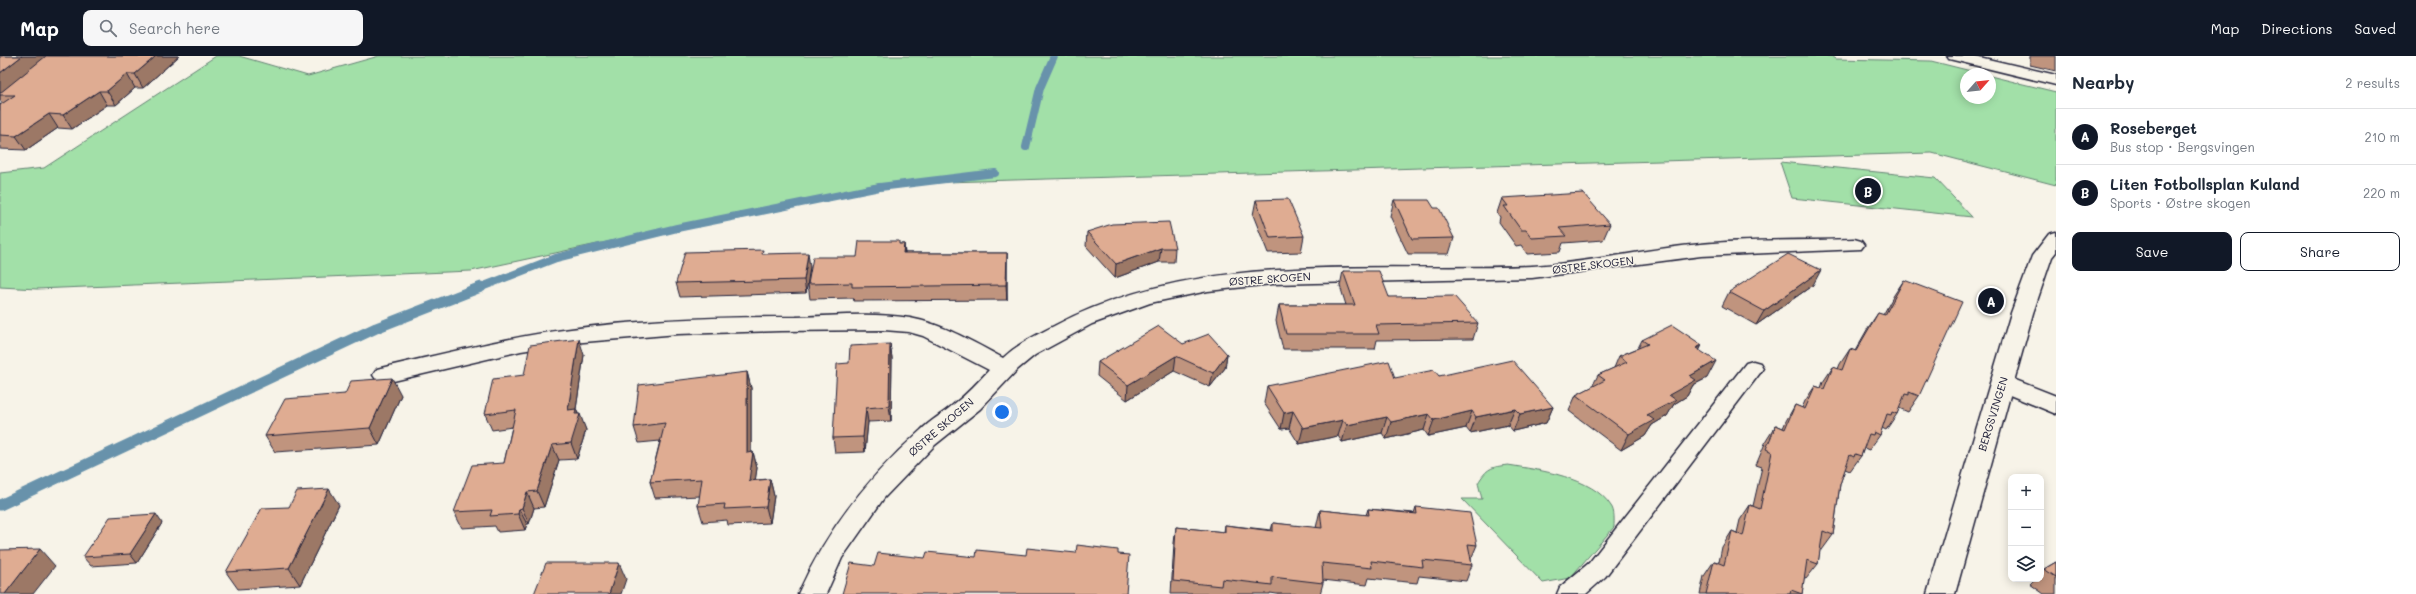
<!DOCTYPE html>
<meta charset="utf-8">
<style>
body{margin:0;font-family:Mali,sans-serif;background:#f6f6f7;color:#1f2937}
.controls{position:absolute;right:12px;bottom:12px;display:grid;overflow:hidden;border-radius:8px;box-shadow:0 2px 10px #0003}
.controls button{width:36px;height:36px;display:grid;place-items:center;padding:0;border:0;border-bottom:1px solid #e0e1e3;background:#fff;color:#1f2937;font:20px sans-serif}
.compass{position:absolute;left:1960px;top:12px;width:36px;height:36px;border-radius:50%;background:#fff;box-shadow:0 2px 10px #0003;rotate:63deg}
.you{position:absolute;left:1002px;top:356px;width:14px;height:14px;margin:-10px;border:3px solid #fff;border-radius:50%;background:#1a73e8;box-shadow:0 0 0 6px #1a73e833}
.badge{display:grid;place-items:center;width:26px;height:26px;border-radius:50%;background:#111827;color:#fff;font-size:13px;font-weight:700}
.pin{position:absolute;translate:-50% -50%;border:2px solid #fff;box-shadow:0 1px 4px #0006}
.list{margin:0;padding:0;list-style:none}
h2{display:flex;justify-content:space-between;align-items:center;height:52px;margin:0;padding:0 16px;font-size:17px}
h2 small{font-size:13px;font-weight:400;color:#747a83}
.list li{display:grid;grid-template-columns:26px 1fr auto;gap:12px;align-items:center;box-sizing:border-box;height:56px;padding:0 16px;border-top:1px solid #e0e1e3}
.list b{display:block;font-size:15px;white-space:nowrap}
.list p{margin:0;font-size:13px;white-space:nowrap;color:#747a83}
.list em{font-size:13px;font-style:normal;color:#747a83}
.actions{display:flex;gap:8px;padding:12px 16px}
.actions a{flex:1;padding:9px 0;border:1px solid #111827;border-radius:8px;text-align:center;font-size:14px;color:#111827}
.actions .main{background:#111827;color:#fff}
.icon{flex:none;width:22px;height:22px;fill:none;stroke:currentColor;stroke-width:2;stroke-linecap:round;stroke-linejoin:round}
.map{position:relative;flex:none;width:2056px;height:538px;overflow:hidden}
header{display:flex;align-items:center;gap:24px;box-sizing:border-box;height:56px;padding:0 20px;background:#111827;color:#fff}
header strong{font-size:19px}
nav{display:flex;gap:22px;margin-inline-start:auto;font-size:14px}
.search{width:280px;height:36px;background:#f6f6f7;display:flex;align-items:center;gap:10px;box-sizing:border-box;padding:0 14px;border-radius:8px;color:#747a83;font-size:15px}
main{display:flex}
aside{flex:1;background:#fff}
.map>svg:first-child{display:block}
</style>
<header>
<strong>Map</strong>
<div class="search"><svg class="icon" aria-label="search" viewBox="0 0 24 24"><circle cx="10" cy="10" r="6"/><path d="M15 15l6 6"/></svg>Search here</div>
<nav><a>Map</a><a>Directions</a><a>Saved</a></nav>
</header>
<main>
<div class="map">
<svg width="2056" height="538" viewBox="0 0 2056 538">
<rect width="100%" height="100%" fill="#f7f3e8"/>
<filter id="ink" filterUnits="userSpaceOnUse"><feTurbulence type="fractalNoise" baseFrequency=".025" numOctaves="2"/><feDisplacementMap in="SourceGraphic" scale="8" xChannelSelector="R" yChannelSelector="G"/><feConvolveMatrix kernelMatrix="1 2 1 2 8 2 1 2 1" color-interpolation-filters="sRGB"/></filter>
<g filter="url(#ink)">
<g fill="#a2e0a8" stroke="#628172">
<polygon points="216,0 239,0 308,20 379,0 1832,0 1836,3 1931,5 1983,18 1966,18 1966,42 1990,42 1990,20 2056,36 2056,129 1932,97 878,128 471,215 37,233 0,231 0,117 44,112"/>
<polygon points="1780,106 1935,122 1972,161 1792,142"/>
<path d="M1508,409C1539,414 1593,421 1611,450C1615,455 1614,465 1614,471L1570,522L1543,527L1462,443H1482L1478,427C1487,412 1491,411 1508,409Z"/>
</g>
<g fill="none" stroke-linecap="round" stroke-linejoin="round">
<g stroke="#6792ab" stroke-width="8">
<polyline points="1026,91 1040,32 1054,0"/>
<polyline points="479,232 556,202 677,172 880,131 995,117"/>
</g>
<polyline stroke="#6792ab" stroke-width="11" points="0,449 376,272 481,231"/>
<g stroke="#22223b" stroke-width="3">
<polygon id="service" points="1753,305 1760,307 1763,312 1760,317 1605,521 1586,538 1557,538 1560,531 1589,507 1746,307"/>
</g>
<g stroke="#22223b" stroke-width="3">
<g id="minor">
<polygon points="50,0 68,0 6,52 0,53 0,40"/>
<polygon points="1947,0 1975,0 2056,19 2056,29 1949,3"/>
<path d="M1854,183L1861,185L1864,189L1861,193L1701,200L1532,222L1272,228L1208,235L1150,247L1092,268L1035,299L1018,313L980,353L935,389L884,442L842,502L826,538H798C827,473 868,421 921,374C931,364 944,357 954,348C967,338 978,326 989,314L923,280L909,276L884,274L780,275L678,278L572,287L521,295L385,327L377,325L373,319L377,313L385,311C447,297 508,281 571,273C645,263 721,261 796,261C833,260 873,256 910,262C943,268 973,286 1003,302C1018,288 1036,279 1054,270C1199,192 1374,217 1532,210C1589,207 1644,193 1701,188C1752,183 1803,185 1854,183Z"/>
<polygon points="2003,319 2056,340 2056,358 1995,333 1991,327 1995,321"/>
</g>
</g>
<g stroke="#22223b" stroke-width="3">
<polygon id="tertiary" points="2056,176 2056,196 2052,201 2033,257 1955,538 1927,538 2011,257 2032,200 2049,178"/>
</g>
<use href="#service" fill="#f7f3e8" fill-rule="evenodd"/>
<use href="#minor" fill="#f7f3e8" fill-rule="evenodd"/>
<use href="#tertiary" fill="#f7f3e8" fill-rule="evenodd"/>
</g>
<g fill="#c0947e" stroke="#22223b">
<polygon points="0,0 179,0 143,32 135,32 116,49 107,49 72,73 58,72 26,94 0,93 0,49 3,48 0,44"/>
<polygon points="2030,0 2056,0 2056,15 2030,9"/>
<polygon points="1502,142 1610,168 1603,184 1563,187 1560,196 1527,198 1521,189 1516,190 1499,166 1500,161 1497,157"/>
<polygon points="1256,144 1304,180 1301,196 1268,197 1253,159"/>
<polygon points="1394,144 1434,152 1454,182 1449,198 1408,198 1390,160"/>
<polygon points="1087,176 1175,192 1174,206 1159,206 1115,222 1086,190"/>
<polygon points="899,188 904,188 905,197 1007,197 1007,244 854,245 853,242 810,243 808,228 857,201"/>
<polygon points="764,198 810,211 806,237 680,241 676,227"/>
<polygon points="1343,215 1389,241 1478,267 1473,283 1377,284 1375,293 1283,293 1276,265 1279,249 1346,249 1340,230"/>
<polygon points="1904,224 1919,340 1908,356 1899,352 1897,358 1886,374 1882,372 1880,379 1869,394 1864,392 1861,400 1850,415 1845,413 1840,428 1833,479 1822,494 1820,493 1818,508 1806,523 1804,522 1802,538 1700,538 1704,520 1714,505 1719,506 1722,491 1732,475 1737,477 1740,464 1750,449 1753,450 1762,411 1756,409 1766,385 1776,369 1783,372 1786,365 1795,349 1802,352 1805,345 1815,330 1821,332 1823,326 1833,311 1838,313 1840,308 1850,293 1855,295 1868,272 1878,257 1883,259 1894,239"/>
<polygon points="1813,229 1756,269 1722,250 1729,236"/>
<polygon points="1642,284 1702,289 1699,295 1707,322 1693,329 1687,340 1674,348 1667,360 1652,369 1645,380 1621,394 1569,355 1576,339 1592,331 1598,319 1614,312 1619,300 1638,292"/>
<polygon points="890,288 892,302 891,365 868,366 865,396 835,397 833,382 849,307"/>
<polygon points="1183,288 1227,298 1225,312 1210,331 1174,315 1127,344 1097,320 1098,306"/>
<polygon points="584,299 576,353 586,374 577,403 559,404 544,451 534,452 529,468 527,468 525,474 498,476 495,470 462,472 454,456 504,407 512,371 492,374 485,358 524,319"/>
<polygon points="747,316 751,332 751,396 753,396 757,412 755,424 770,423 774,440 770,467 728,469 727,464 703,466 698,450 700,440 655,442 650,426 660,385 639,387 634,371"/>
<polygon points="1439,320 1553,351 1546,367 1513,375 1508,369 1470,377 1466,372 1428,380 1424,374 1386,383 1382,377 1342,386 1338,380 1299,388 1289,372 1281,373 1264,347 1267,330"/>
<polygon points="345,338 401,339 379,389 275,396 265,380"/>
<polygon points="339,449 300,529 238,533 226,516 289,451"/>
<polygon points="1416,451 1477,489 1471,503 1472,509 1466,525 1419,520 1417,527 1369,522 1367,529 1323,524 1323,527 1320,538 1277,538 1270,537 1270,538 1171,538 1174,487 1176,471 1224,476 1225,469 1271,474 1273,467 1316,472 1320,454 1366,459 1368,453 1414,457"/>
<polygon points="162,467 137,507 91,510 83,501"/>
<polygon points="2056,506 2056,538 2044,538 2030,528 2035,523 2041,523 2041,517 2044,513"/>
</g>
<g fill="#9c7866" stroke="#22223b">
<polygon points="22,0 48,0 0,38 0,17"/>
<polygon points="156,0 179,0 143,32 135,18"/>
<polygon points="127,18 135,32 116,49 107,35"/>
<polygon points="99,35 107,49 72,73 63,59"/>
<polygon points="49,58 58,72 26,94 16,80"/>
<polygon points="904,188 905,202 903,197"/>
<polygon points="1161,192 1159,206 1115,222 1116,208"/>
<polygon points="808,197 810,211 806,237 804,224"/>
<polygon points="1007,197 1007,244 1006,229"/>
<polygon points="1821,214 1813,229 1756,269 1764,255"/>
<polygon points="579,283 584,299 576,353 579,361 580,358 586,374 577,403 571,387 568,354"/>
<polygon points="890,288 892,302 891,365 889,350"/>
<polygon points="1702,289 1694,305 1696,292"/>
<polygon points="1227,298 1225,312 1210,331 1213,317"/>
<polygon points="1176,300 1174,315 1127,344 1128,329"/>
<polygon points="1716,305 1707,322 1693,329 1687,340 1674,348 1667,360 1652,369 1645,380 1621,394 1629,378 1647,359 1669,339 1690,320"/>
<polygon points="747,316 751,332 751,411 753,396 757,412 753,441 749,425 747,397"/>
<polygon points="392,322 401,339 379,389 370,372"/>
<polygon points="1553,351 1546,367 1513,375 1520,358"/>
<polygon points="866,352 868,366 865,396 863,381"/>
<polygon points="1515,353 1508,369 1470,377 1476,361"/>
<polygon points="1293,355 1289,372 1281,373 1284,357"/>
<polygon points="1472,355 1466,372 1428,380 1434,364"/>
<polygon points="1429,358 1424,374 1386,383 1391,366"/>
<polygon points="1387,361 1382,377 1342,386 1347,369"/>
<polygon points="1343,364 1338,380 1299,388 1303,372"/>
<polygon points="552,389 559,404 544,451 537,435"/>
<polygon points="770,423 774,440 770,467 766,451"/>
<polygon points="329,433 339,449 300,529 289,512"/>
<polygon points="527,436 534,452 529,468 522,452"/>
<polygon points="519,453 527,468 525,474 518,458"/>
<polygon points="156,458 162,467 137,507 130,498"/>
<polygon points="40,493 55,510 33,538 5,538"/>
<polygon points="619,507 626,523 621,538 609,538"/>
</g>
<g fill="#dfac92" stroke="#22223b">
<polygon points="0,0 22,0 0,17"/>
<polygon points="46,0 156,0 135,18 127,18 107,35 99,35 63,59 49,58 16,80 0,79 0,49 15,39 0,39 0,37"/>
<polygon points="1583,137 1610,168 1559,172 1566,180 1532,182 1526,174 1521,174 1504,150 1508,150 1502,142"/>
<polygon points="1288,143 1304,180 1270,182 1256,144"/>
<polygon points="1394,144 1429,144 1434,152 1439,152 1454,182 1412,183"/>
<polygon points="1169,166 1175,192 1161,192 1116,208 1087,176 1112,168"/>
<polygon points="859,185 899,185 899,188 904,188 903,197 1007,197 1006,229 852,231 852,227 808,228 813,201 857,201"/>
<polygon points="763,194 762,198 808,197 804,224 676,227 685,196"/>
<polygon points="1788,198 1821,214 1764,255 1729,236"/>
<polygon points="1343,215 1379,215 1389,241 1454,240 1478,267 1376,269 1379,278 1286,278 1279,249 1355,249"/>
<polygon points="1904,224 1962,246 1919,340 1909,336 1909,339 1905,338 1897,358 1892,356 1891,359 1887,358 1880,379 1874,376 1873,379 1869,378 1861,400 1855,398 1854,401 1850,399 1840,428 1833,479 1823,475 1818,508 1807,504 1802,538 1791,534 1790,538 1706,538 1714,505 1724,509 1732,475 1743,480 1750,449 1760,453 1772,396 1766,393 1776,369 1785,373 1795,349 1805,353 1815,330 1824,333 1833,311 1842,314 1850,293 1856,295 1878,257 1885,259"/>
<polygon points="1672,269 1702,289 1696,292 1716,305 1690,320 1696,324 1669,339 1676,344 1647,359 1654,364 1629,378 1576,339 1605,324 1598,319 1627,306 1619,300 1648,288 1642,284"/>
<polygon points="1159,270 1183,288 1209,278 1227,298 1213,317 1176,300 1128,329 1098,306"/>
<polygon points="579,283 568,354 576,353 575,358 580,358 571,387 552,389 537,435 527,436 522,452 519,453 518,458 490,460 492,454 454,456 472,409 504,407 516,354 485,358 493,323 524,319 530,289"/>
<polygon points="890,288 889,350 866,352 863,381 833,382 837,308 849,307 850,290"/>
<polygon points="1512,304 1553,351 1520,358 1515,353 1476,361 1472,355 1434,364 1429,358 1391,366 1387,361 1347,369 1343,364 1303,372 1293,355 1284,357 1267,330 1389,305 1395,322 1434,314 1439,320"/>
<polygon points="747,316 747,397 753,396 749,425 770,423 766,451 724,453 725,448 698,450 702,423 650,426 665,367 634,371 639,329"/>
<polygon points="392,322 370,372 265,380 285,343 345,338 351,325"/>
<polygon points="329,433 289,512 226,516 262,452 289,451 297,435"/>
<polygon points="1416,451 1470,457 1477,489 1468,488 1472,509 1422,504 1423,511 1371,505 1372,512 1322,507 1323,527 1272,521 1272,529 1222,523 1221,530 1173,525 1176,471 1225,476 1225,469 1273,475 1273,467 1322,472 1320,454 1369,459 1368,453 1417,458"/>
<polygon points="156,458 130,498 83,501 110,461"/>
<polygon points="1077,489 1118,494 1118,498 1129,499 1126,538 842,538 851,507 874,510 878,497 925,502 927,496 976,501 977,494 1026,499 1027,492 1076,497"/>
<polygon points="40,493 5,538 0,538 0,494"/>
<polygon points="2056,506 2056,521 2044,513"/>
<polygon points="546,507 619,507 609,538 534,538"/>
</g>
</g>
<g text-anchor="middle" stroke-width="3" stroke-linejoin="round" paint-order="stroke">
<g font-size="11" fill="#22223b" stroke="#f7f3e8">
<text transform="translate(1593 209) rotate(-7)" y="4">ØSTRE SKOGEN</text>
<text transform="translate(1270 223) rotate(-4)" y="4">ØSTRE SKOGEN</text>
<text transform="translate(1993 358) rotate(-73)" y="4">BERGSVINGEN</text>
<text transform="translate(941 371) rotate(-41)" y="4">ØSTRE SKOGEN</text>
</g>
</g>
</svg>
<div class="controls">
<button>+</button>
<button>−</button>
<button><svg class="icon" aria-label="layers" viewBox="0 0 24 24"><path d="M12 4l9 5-9 5-9-5zM3 14l9 5 9-5"/></svg></button>
</div>
<svg class="compass" viewBox="-18 -18 36 36"><path d="M0-13l5 13h-10z" fill="#e53935"/><path d="M0 13l5-13h-10z" fill="#747a83"/></svg>
<div class="you"></div>
<div class="pin badge" style="left:1991px;top:245px">A</div>
<div class="pin badge" style="left:1868px;top:135px">B</div>
</div>
<aside>
<h2>Nearby<small>2 results</small></h2>
<ul class="list">
<li><span class="badge">A</span><div><b>Roseberget</b><p>Bus stop · Bergsvingen</p></div><em>210 m</em></li>
<li><span class="badge">B</span><div><b>Liten Fotbollsplan Kuland</b><p>Sports · Østre skogen</p></div><em>220 m</em></li>
</ul>
<div class="actions"><a class="main">Save</a><a>Share</a></div>
</aside>
</main>
